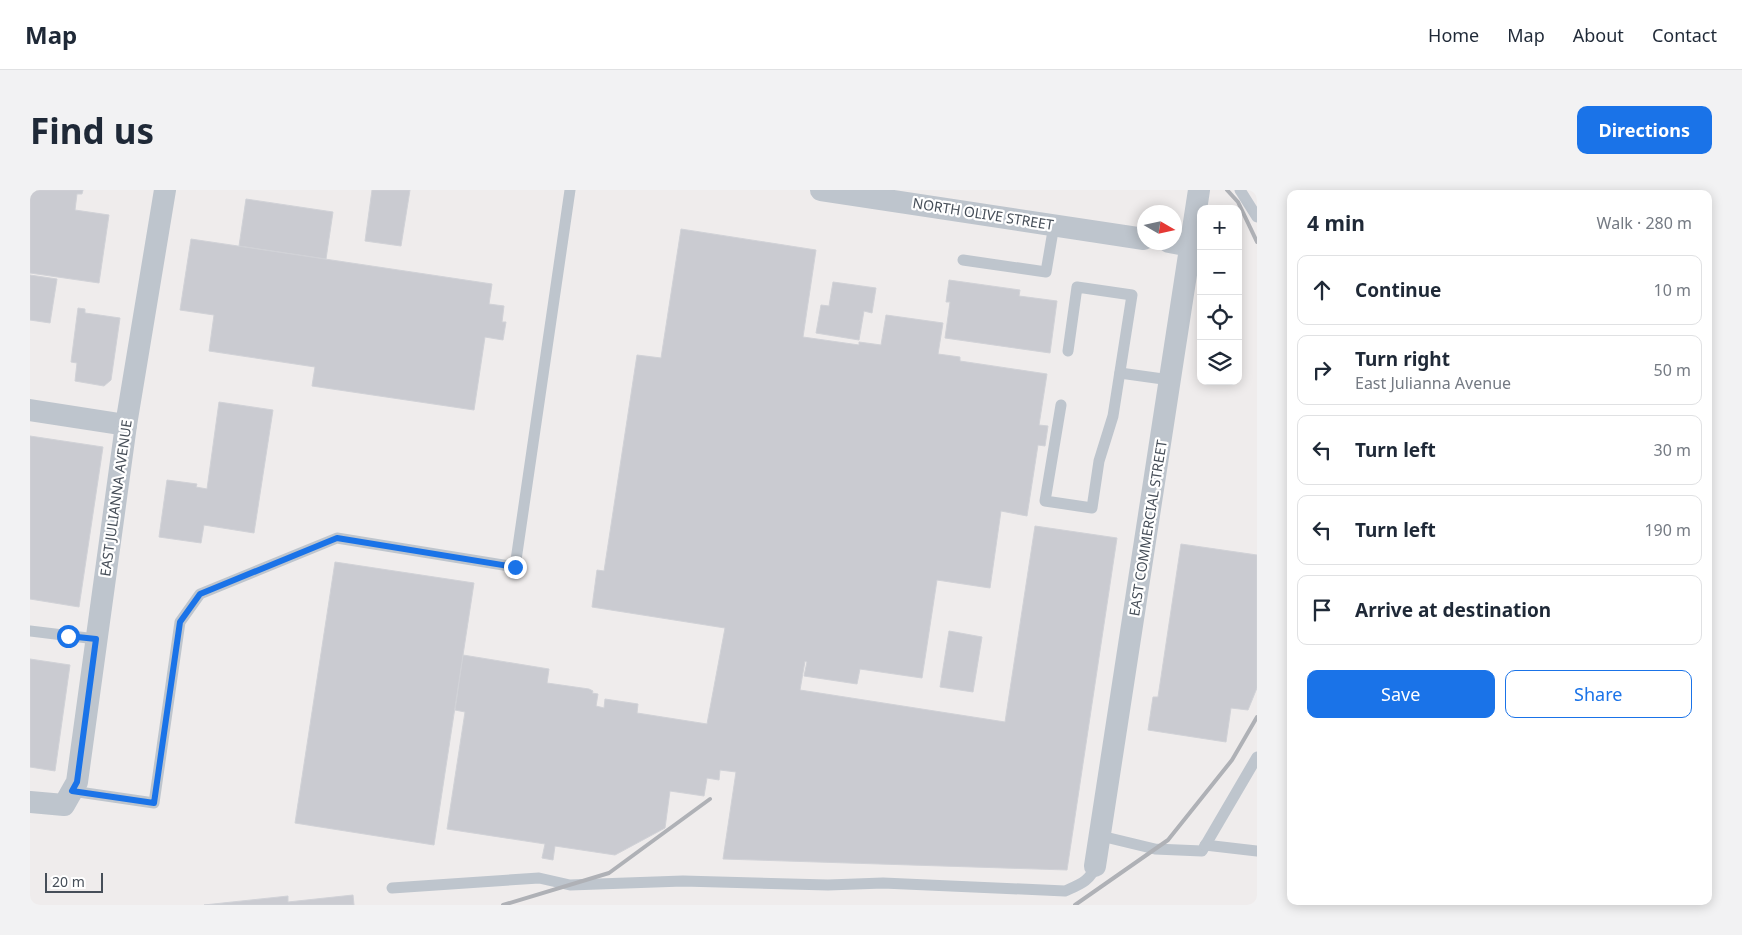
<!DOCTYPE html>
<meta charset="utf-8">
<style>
body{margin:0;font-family:"Noto Sans",sans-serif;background:#f2f2f3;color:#1f2937}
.controls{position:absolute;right:15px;top:15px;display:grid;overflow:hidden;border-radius:10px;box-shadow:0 2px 12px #0003}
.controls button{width:45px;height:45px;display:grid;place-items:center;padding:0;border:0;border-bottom:1px solid #e0e1e3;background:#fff;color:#1f2937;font:25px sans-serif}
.compass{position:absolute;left:1107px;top:15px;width:45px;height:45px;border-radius:50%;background:#fff;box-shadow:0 2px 12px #0003;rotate:99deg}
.scale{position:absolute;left:15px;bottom:12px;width:58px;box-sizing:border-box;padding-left:5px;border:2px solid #464e58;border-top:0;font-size:14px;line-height:18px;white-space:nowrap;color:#464e58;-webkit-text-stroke:4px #fff;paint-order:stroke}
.stop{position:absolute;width:15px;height:15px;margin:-11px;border:4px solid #1a73e8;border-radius:50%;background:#fff}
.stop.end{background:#1a73e8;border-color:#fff;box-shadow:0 1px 5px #0008}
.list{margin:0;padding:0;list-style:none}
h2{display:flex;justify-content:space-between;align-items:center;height:65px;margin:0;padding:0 20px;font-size:21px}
h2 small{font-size:16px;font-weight:400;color:#747a83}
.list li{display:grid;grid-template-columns:32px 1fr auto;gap:15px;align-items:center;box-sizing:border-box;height:70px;margin:0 10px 10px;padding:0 10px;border:1px solid #e0e1e3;border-radius:10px}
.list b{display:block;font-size:19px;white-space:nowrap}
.list p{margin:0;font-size:16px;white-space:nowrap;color:#747a83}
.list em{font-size:16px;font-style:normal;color:#747a83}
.actions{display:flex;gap:10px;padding:15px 20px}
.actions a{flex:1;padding:11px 0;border:1px solid #1a73e8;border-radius:10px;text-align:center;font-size:18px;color:#1a73e8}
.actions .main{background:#1a73e8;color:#fff}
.icon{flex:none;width:28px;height:28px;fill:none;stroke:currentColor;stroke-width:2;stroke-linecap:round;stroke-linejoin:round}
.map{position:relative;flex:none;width:1227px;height:715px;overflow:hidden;border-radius:10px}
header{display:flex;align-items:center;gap:30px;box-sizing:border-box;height:70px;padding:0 25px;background:#fff;border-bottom:1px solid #e0e1e3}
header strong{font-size:24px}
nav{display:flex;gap:28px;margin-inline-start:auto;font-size:18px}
.intro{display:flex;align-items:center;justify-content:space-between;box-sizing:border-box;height:120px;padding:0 30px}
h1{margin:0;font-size:35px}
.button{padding:12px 22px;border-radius:10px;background:#1a73e8;color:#fff;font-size:18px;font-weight:700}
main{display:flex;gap:30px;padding:0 30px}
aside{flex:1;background:#fff;border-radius:10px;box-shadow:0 2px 12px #0003}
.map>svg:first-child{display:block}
</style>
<header>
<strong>Map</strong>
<nav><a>Home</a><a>Map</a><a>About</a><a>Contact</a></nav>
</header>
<div class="intro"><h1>Find us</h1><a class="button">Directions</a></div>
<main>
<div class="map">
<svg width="1227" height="715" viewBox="0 0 1227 715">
<rect width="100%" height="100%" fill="#efecec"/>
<g fill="#cacbd1" stroke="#d1d2d7">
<polygon points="0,0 53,0 52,4 47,4 45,20 79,25 69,93 0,83"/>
<polygon points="342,0 380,0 371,56 335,51"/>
<polygon points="216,9 303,22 296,69 209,56"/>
<polygon points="651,39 786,60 773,147 829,155 829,152 851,155 856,125 913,133 908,164 930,167 930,171 1017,184 1009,235 1018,236 1015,256 1008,255 997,326 971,321 960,398 907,390 892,488 830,479 827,494 774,486 777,472 775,471 770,500 975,532 1005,336 1087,348 1037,680 693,669 706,582 690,580 689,590 677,588 674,606 640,601 635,638 585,665 525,656 523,670 512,668 515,654 417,639 435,522 425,520 433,465 519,479 517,493 559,499 563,501 562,503 568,504 566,516 574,518 575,509 608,514 607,523 677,534 695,438 562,417 567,380 574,381 607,165 631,168"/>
<polygon points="161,49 462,94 459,114 474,116 472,132 476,132 473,150 455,147 444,220 282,196 285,177 179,161 184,125 150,120"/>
<polygon points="0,85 27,89 20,133 0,130"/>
<polygon points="919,90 990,100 989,106 1027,111 1020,163 915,148 920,112 916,112"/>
<polygon points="803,92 846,98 842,123 834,121 829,150 786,143 791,115 799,116"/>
<polygon points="48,118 55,119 55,123 90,128 81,190 74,196 45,191 47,173 41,172"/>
<polygon points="189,212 243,220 224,343 174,335 171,353 129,347 137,290 167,294 166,297 177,299"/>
<polygon points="0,246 73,257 49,417 0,409"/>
<polygon points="1151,354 1227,365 1227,498 1218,520 1201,518 1196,552 1118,540 1123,507 1128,507"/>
<polygon points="305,372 444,393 404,655 265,633"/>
<polygon points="919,441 952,447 943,502 910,497"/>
<polygon points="0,469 40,475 25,581 0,577"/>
<polygon points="323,705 324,715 174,715 258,706 258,712"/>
</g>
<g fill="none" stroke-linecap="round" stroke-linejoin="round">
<g stroke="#bec5cd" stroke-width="11">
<polyline points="1210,0 1227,27"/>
<polyline points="933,70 1016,82 1024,35"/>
<polyline points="1090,183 1140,190"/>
<polyline points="1031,215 1015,311 1062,318 1069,271 1083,226 1102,105 1047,97 1038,161"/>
<polyline points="0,441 66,449"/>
<polyline points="42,601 124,613 150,432 170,404 307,348 485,377 540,0"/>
<polyline points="1071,646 1125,659 1172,661 1227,567"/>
<polyline points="1175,655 1227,661"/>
<path d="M362,698L509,688L540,695L653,691L798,695L853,693L1035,701C1048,695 1061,691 1065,676"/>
</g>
<g stroke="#bec5cd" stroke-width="22">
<polyline points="791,0 1114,49"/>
<polyline points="1139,52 1161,56"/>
<polyline points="0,220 96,235"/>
<polyline points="0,612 34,615 47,592 96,235 135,0"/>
<polyline points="1065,676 1169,0"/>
</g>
<g stroke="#afb1b6" stroke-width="4">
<polyline points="1197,0 1208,12 1227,52"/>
<polyline points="473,715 579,683 680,609"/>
<polyline points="1045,715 1138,650 1202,570 1227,527"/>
</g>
</g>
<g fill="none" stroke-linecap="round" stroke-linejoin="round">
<polyline stroke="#1a73e8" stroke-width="6" points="38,446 66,449 47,592 42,601 124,613 150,432 170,404 307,348 485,377"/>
</g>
<g text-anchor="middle" stroke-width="4.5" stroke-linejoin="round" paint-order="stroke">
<g font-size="14" fill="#464e58" stroke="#fff">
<text transform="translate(953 24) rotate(9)" y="5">NORTH OLIVE STREET</text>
<text transform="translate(86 308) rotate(-82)" y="5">EAST JULIANNA AVENUE</text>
<text transform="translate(1118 338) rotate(-81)" y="5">EAST COMMERCIAL STREET</text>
</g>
</g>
</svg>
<div class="controls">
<button>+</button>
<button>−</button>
<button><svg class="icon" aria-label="locate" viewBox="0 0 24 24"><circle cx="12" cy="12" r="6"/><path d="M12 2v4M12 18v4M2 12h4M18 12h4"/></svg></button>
<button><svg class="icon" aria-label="layers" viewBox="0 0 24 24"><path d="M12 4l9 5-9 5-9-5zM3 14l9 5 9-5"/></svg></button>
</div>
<svg class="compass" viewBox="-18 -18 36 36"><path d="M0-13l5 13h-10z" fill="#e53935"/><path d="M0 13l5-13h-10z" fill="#747a83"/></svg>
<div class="scale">20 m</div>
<div class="stop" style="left:38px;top:446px"></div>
<div class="stop end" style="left:485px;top:377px"></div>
</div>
<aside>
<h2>4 min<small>Walk · 280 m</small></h2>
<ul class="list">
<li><svg class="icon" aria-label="ahead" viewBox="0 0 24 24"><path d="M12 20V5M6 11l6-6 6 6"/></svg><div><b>Continue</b></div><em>10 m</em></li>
<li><svg class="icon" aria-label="right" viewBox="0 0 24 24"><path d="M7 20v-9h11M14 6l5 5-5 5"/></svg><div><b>Turn right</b><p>East Julianna Avenue</p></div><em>50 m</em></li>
<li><svg class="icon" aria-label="left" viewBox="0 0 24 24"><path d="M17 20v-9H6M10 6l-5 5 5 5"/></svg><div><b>Turn left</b></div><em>30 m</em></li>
<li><svg class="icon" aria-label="left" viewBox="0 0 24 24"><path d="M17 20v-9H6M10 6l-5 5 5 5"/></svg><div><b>Turn left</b></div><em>190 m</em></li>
<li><svg class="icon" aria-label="arrive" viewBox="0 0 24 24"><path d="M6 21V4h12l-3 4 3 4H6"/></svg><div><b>Arrive at destination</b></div></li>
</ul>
<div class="actions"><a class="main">Save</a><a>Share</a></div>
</aside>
</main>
